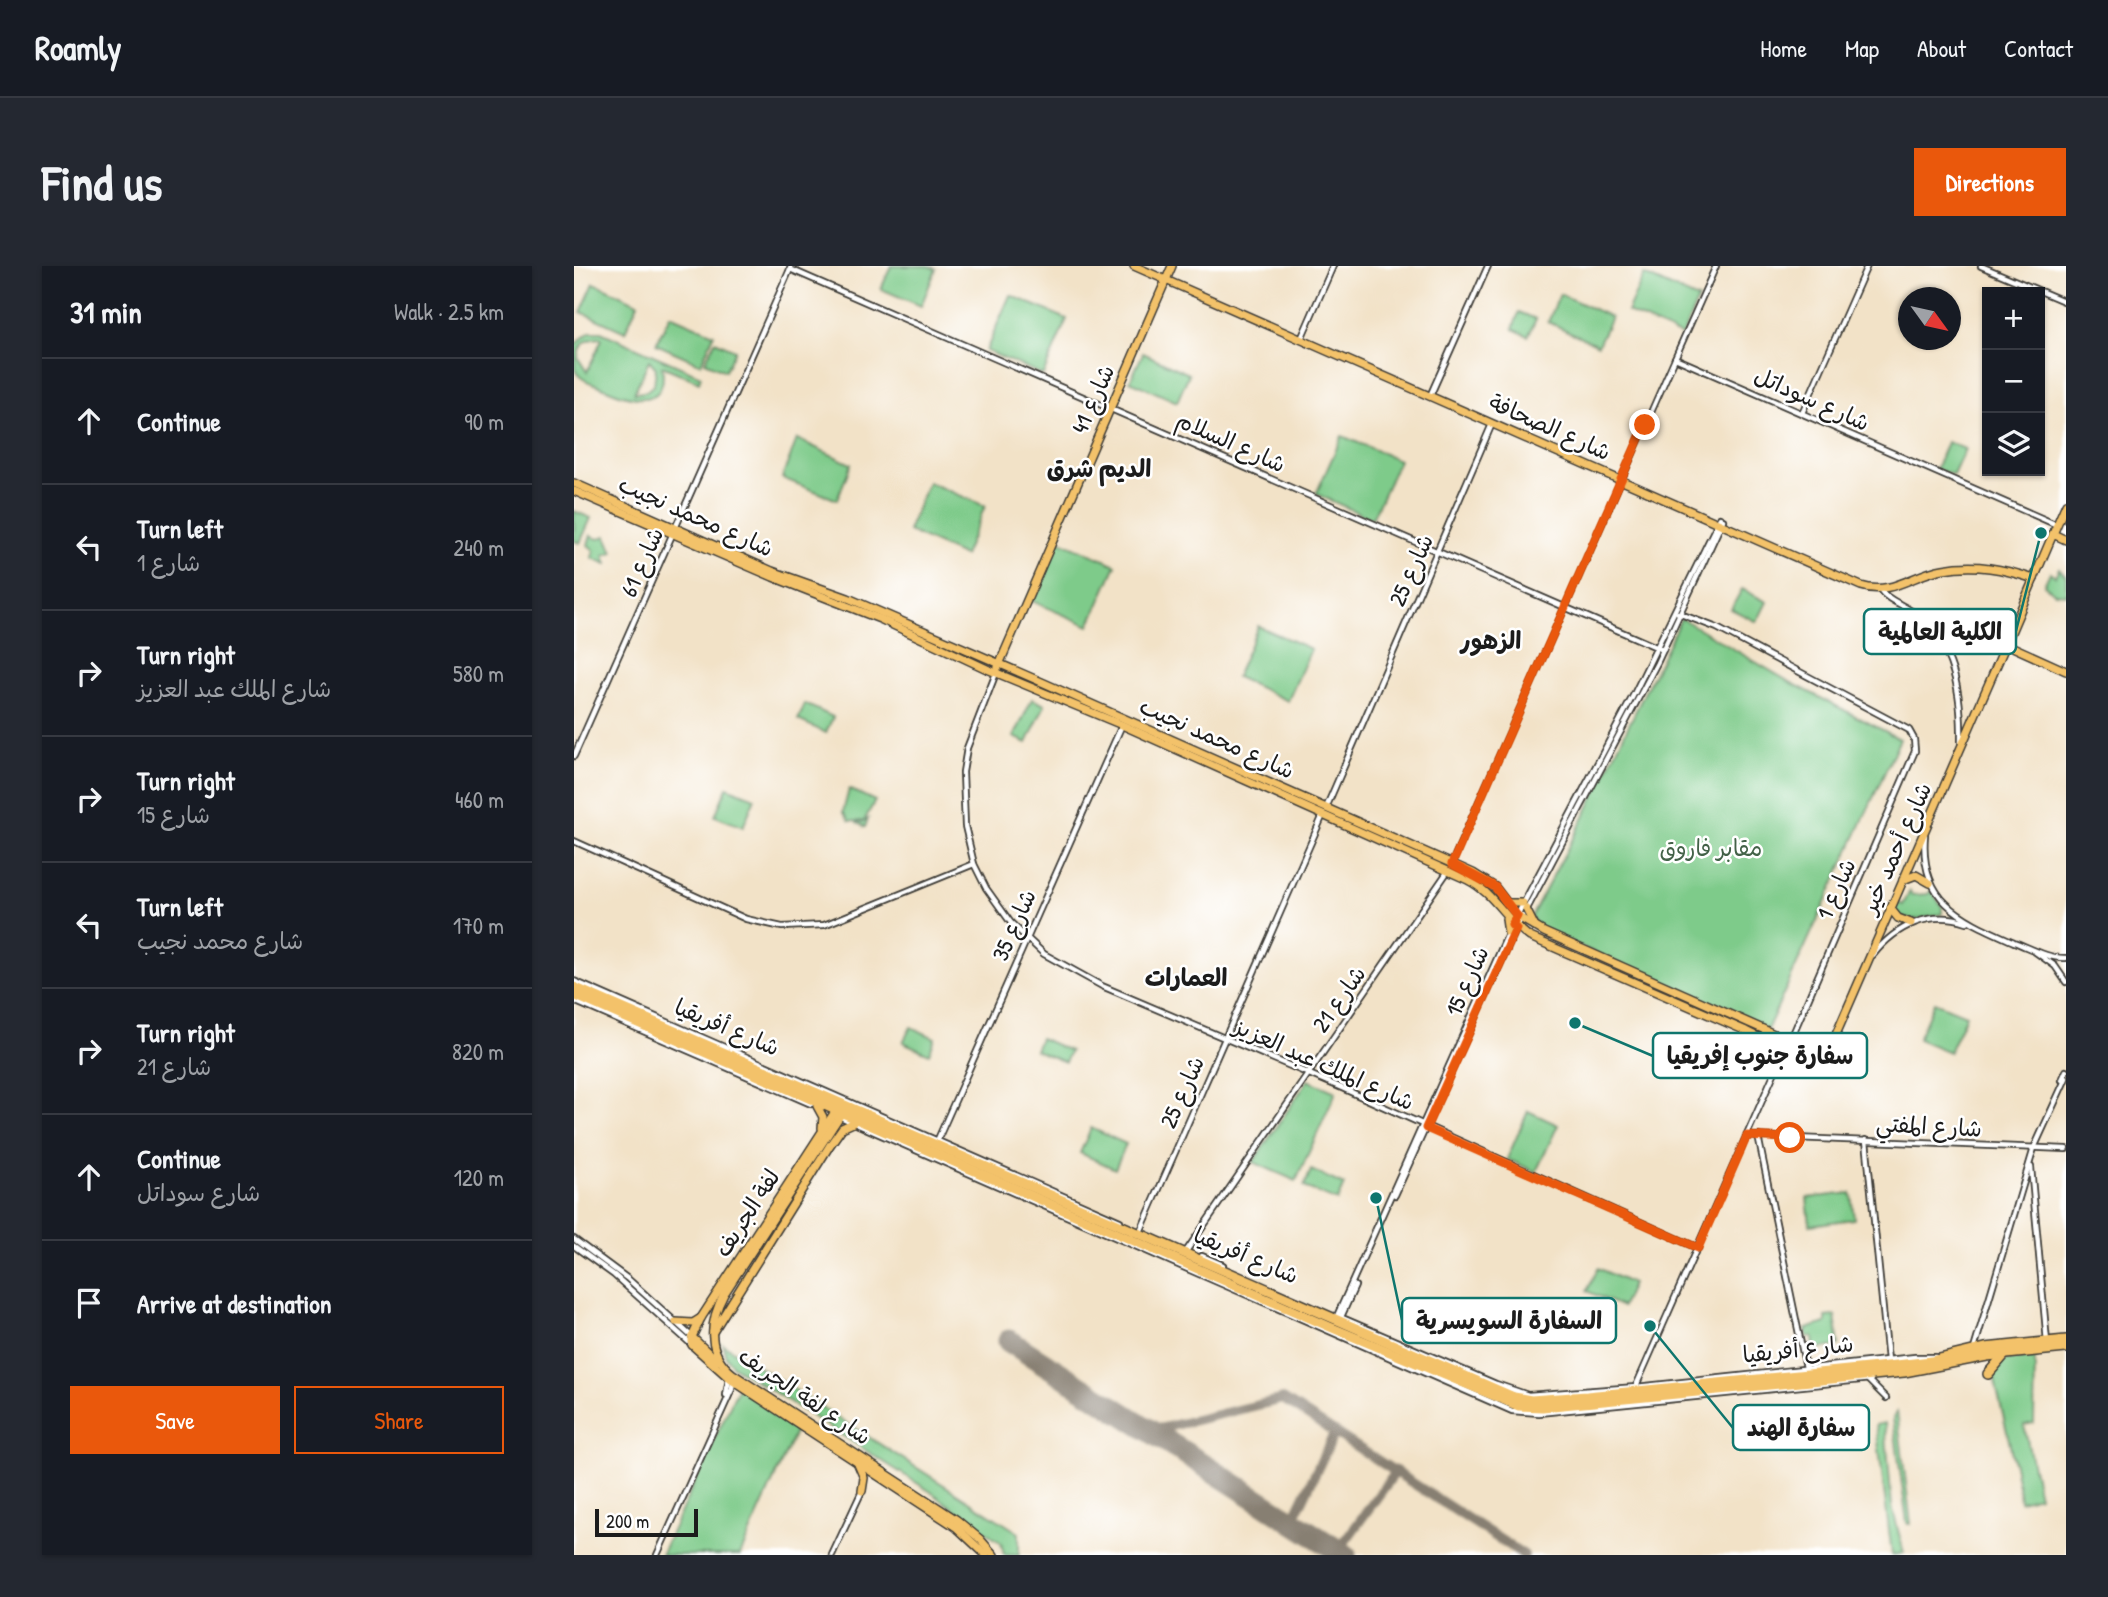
<!DOCTYPE html>
<meta charset="utf-8">
<style>
body{margin:0;font-family:"Patrick Hand","Playpen Sans Arabic",sans-serif;background:#242831;color:#f1f3f6}
.controls{position:absolute;right:21px;top:21px;display:grid;overflow:hidden;border-radius:0px;box-shadow:0 2px 5px #0004}
.controls button{width:63px;height:63px;display:grid;place-items:center;padding:0;border:0;border-bottom:2px solid #363941;background:#171b24;color:#f1f3f6;font:35px sans-serif}
.compass{position:absolute;left:1324px;top:21px;width:63px;height:63px;border-radius:50%;background:#171b24;box-shadow:0 2px 5px #0004;rotate:123deg}
.scale{position:absolute;left:21px;bottom:18px;width:103px;box-sizing:border-box;padding-left:7px;border:4px solid #1c1c1c;border-top:0;font-size:19px;line-height:24px;white-space:nowrap;color:#1c1c1c;-webkit-text-stroke:5px #fff;paint-order:stroke}
.stop{position:absolute;width:21px;height:21px;margin:-16px;border:5px solid #ea580c;border-radius:50%;background:#fff}
.stop.end{background:#ea580c;border-color:#fff;box-shadow:0 2px 7px #0008}
.list{margin:0;padding:0;list-style:none}
h2{display:flex;justify-content:space-between;align-items:center;height:91px;margin:0;padding:0 28px;font-size:30px}
h2 small{font-size:23px;font-weight:400;color:#9ea1a6}
.list li{display:grid;grid-template-columns:46px 1fr auto;gap:21px;align-items:center;box-sizing:border-box;height:126px;padding:0 28px;border-top:2px solid #363941}
.list b{display:block;font-size:26px;white-space:nowrap}
.list p{margin:0;font-size:23px;white-space:nowrap;color:#9ea1a6}
.list em{font-size:23px;font-style:normal;color:#9ea1a6}
.actions{display:flex;gap:14px;padding:21px 28px}
.actions a{flex:1;padding:16px 0;border:2px solid #ea580c;border-radius:0px;text-align:center;font-size:24px;color:#ea580c}
.actions .main{background:#ea580c;color:#fff}
.icon{flex:none;width:38px;height:38px;fill:none;stroke:currentColor;stroke-width:2;stroke-linecap:round;stroke-linejoin:round}
.map{position:relative;flex:none;width:1492px;height:1289px;overflow:hidden;border-radius:0px}
header{display:flex;align-items:center;gap:42px;box-sizing:border-box;height:98px;padding:0 35px;background:#171b24;border-bottom:2px solid #363941}
header strong{font-size:33px}
nav{display:flex;gap:38px;margin-inline-start:auto;font-size:24px}
.intro{display:flex;align-items:center;justify-content:space-between;box-sizing:border-box;height:168px;padding:0 42px}
h1{margin:0;font-size:49px}
.button{padding:18px 32px;border-radius:0px;background:#ea580c;color:#fff;font-size:24px;font-weight:700}
main{display:flex;gap:42px;padding:0 42px}
aside{flex:1;background:#171b24;border-radius:0px;box-shadow:0 2px 5px #0004}
.map>svg:first-child{display:block}
</style>
<header>
<strong>Roamly</strong>
<nav><a>Home</a><a>Map</a><a>About</a><a>Contact</a></nav>
</header>
<div class="intro"><h1>Find us</h1><a class="button">Directions</a></div>
<main>
<aside>
<h2>31 min<small>Walk · 2.5 km</small></h2>
<ul class="list">
<li><svg class="icon" aria-label="ahead" viewBox="0 0 24 24"><path d="M12 20V5M6 11l6-6 6 6"/></svg><div><b>Continue</b></div><em>90 m</em></li>
<li><svg class="icon" aria-label="left" viewBox="0 0 24 24"><path d="M17 20v-9H6M10 6l-5 5 5 5"/></svg><div><b>Turn left</b><p>شارع 1</p></div><em>240 m</em></li>
<li><svg class="icon" aria-label="right" viewBox="0 0 24 24"><path d="M7 20v-9h11M14 6l5 5-5 5"/></svg><div><b>Turn right</b><p>شارع الملك عبد العزيز</p></div><em>580 m</em></li>
<li><svg class="icon" aria-label="right" viewBox="0 0 24 24"><path d="M7 20v-9h11M14 6l5 5-5 5"/></svg><div><b>Turn right</b><p>شارع 15</p></div><em>460 m</em></li>
<li><svg class="icon" aria-label="left" viewBox="0 0 24 24"><path d="M17 20v-9H6M10 6l-5 5 5 5"/></svg><div><b>Turn left</b><p>شارع محمد نجيب</p></div><em>170 m</em></li>
<li><svg class="icon" aria-label="right" viewBox="0 0 24 24"><path d="M7 20v-9h11M14 6l5 5-5 5"/></svg><div><b>Turn right</b><p>شارع 21</p></div><em>820 m</em></li>
<li><svg class="icon" aria-label="ahead" viewBox="0 0 24 24"><path d="M12 20V5M6 11l6-6 6 6"/></svg><div><b>Continue</b><p>شارع سوداتل</p></div><em>120 m</em></li>
<li><svg class="icon" aria-label="arrive" viewBox="0 0 24 24"><path d="M6 21V4h12l-3 4 3 4H6"/></svg><div><b>Arrive at destination</b></div></li>
</ul>
<div class="actions"><a class="main">Save</a><a>Share</a></div>
</aside>
<div class="map">
<svg width="1492" height="1289" viewBox="0 0 1492 1289">
<rect width="100%" height="100%" fill="#fff"/>
<filter id="ink" filterUnits="userSpaceOnUse"><feTurbulence type="fractalNoise" baseFrequency=".0143" numOctaves="2"/><feDisplacementMap in="SourceGraphic" scale="14" xChannelSelector="R" yChannelSelector="G"/><feConvolveMatrix kernelMatrix="1 2 1 2 8 2 1 2 1" color-interpolation-filters="sRGB"/></filter>
<filter id="wash" filterUnits="userSpaceOnUse"><feTurbulence type="fractalNoise" baseFrequency=".00686" numOctaves="4" result="noise"/><feDisplacementMap in="SourceGraphic" scale="28" xChannelSelector="R" yChannelSelector="G"/><feGaussianBlur stdDeviation="1.57" result="paint"/><feColorMatrix in="noise" values="0 0 0 0 0 0 0 0 0 0 0 0 0 0 0 0 0 1.4 0 .05"/><feComposite in="paint" operator="in"/></filter>
<g filter="url(#wash)">
<rect width="100%" height="100%" fill="#f2e2c7"/>
<g fill="#7ecb8a" stroke="#4d7453" stroke-width="2" fill-rule="evenodd">
<polygon points="317,0 354,0 362,3 347,40 307,23"/>
<polygon points="1070,9 1124,33 1108,70 1053,46"/>
<polygon points="20,17 64,37 51,66 7,46"/>
<polygon points="986,28 1037,51 1024,79 974,56"/>
<polygon points="436,29 493,53 469,109 412,85"/>
<polygon points="945,46 962,53 954,70 939,63"/>
<polygon points="96,49 140,68 127,98 82,78"/>
<path d="M16,66H27L127,110L125,116L88,100C96,147 51,132 26,120C18,117 7,114 2,106C0,99 0,88 0,79ZM25,72L28,73L13,106L4,92C4,79 13,73 25,72ZM75,94L82,102L80,119L71,126L60,127Z"/>
<polygon points="141,75 161,84 151,105 131,96"/>
<polygon points="569,87 615,108 603,136 556,115"/>
<polygon points="768,170 825,194 798,253 742,228"/>
<polygon points="223,173 277,198 263,234 208,212"/>
<polygon points="1373,176 1391,183 1379,209 1362,203"/>
<polygon points="354,216 411,240 390,290 334,265"/>
<polygon points="0,245 17,252 6,277 0,275"/>
<polygon points="17,269 23,273 32,270 39,286 30,289 33,298 18,292 20,284 14,279"/>
<polygon points="484,274 542,299 515,360 458,335"/>
<polygon points="1485,302 1492,310 1492,328 1481,327 1470,319 1476,306 1481,310"/>
<polygon points="1168,323 1193,336 1183,356 1157,343"/>
<polygon points="1107,352 1214,415 1326,473 1193,764 965,662 957,651 1007,557"/>
<polygon points="684,360 737,383 714,435 662,411"/>
<polygon points="458,433 471,439 453,477 440,471"/>
<polygon points="231,438 259,451 252,467 224,454"/>
<polygon points="153,521 181,532 169,561 141,550"/>
<polygon points="275,523 301,535 290,555 294,553 291,561 283,557 289,555 276,555 269,546"/>
<path d="M1357,624L1368,641V648C1350,651 1329,661 1320,641L1322,636L1329,639L1336,625L1338,629L1354,628Z"/>
<polygon points="1360,736 1392,749 1375,786 1344,773"/>
<polygon points="337,761 361,772 355,788 329,776"/>
<polygon points="466,772 496,785 491,796 461,784"/>
<polygon points="734,814 762,826 722,915 679,896"/>
<polygon points="954,845 984,859 962,906 933,893"/>
<polygon points="517,862 552,878 541,903 506,887"/>
<polygon points="737,904 770,919 763,935 730,921"/>
<polygon points="1277,927 1280,953 1236,959 1233,932"/>
<polygon points="1024,1002 1058,1018 1048,1041 1013,1025"/>
<polygon points="1261,1050 1265,1080 1240,1083 1239,1071 1233,1071 1232,1063 1252,1057 1252,1051"/>
<polygon points="149,1078 445,1267 445,1289 430,1289 427,1277 357,1226 159,1100 152,1091"/>
<path d="M1461,1091L1460,1157L1450,1159L1465,1230L1446,1235C1441,1191 1428,1149 1419,1105L1428,1094Z"/>
<polygon points="166,1118 222,1164 166,1289 87,1289"/>
<polygon points="1323,1145 1337,1258 1333,1257 1319,1152"/>
<polygon points="1311,1157 1318,1241 1330,1287 1318,1289 1302,1159"/>
</g>
<g fill="none" stroke-linecap="round" stroke-linejoin="round">
<g stroke="#877f72" stroke-width="10">
<polyline points="576,1165 709,1133 950,1289"/>
<polyline points="718,1256 761,1166"/>
<polyline points="764,1285 822,1205"/>
</g>
<polyline stroke="#877f72" stroke-width="23" points="435,1075 771,1289"/>
</g>
</g>
<g filter="url(#ink)">
<g fill="none" stroke-linecap="round" stroke-linejoin="round">
<g stroke="#3c3a36" stroke-width="8">
<g id="minor">
<polyline points="1407,0 1492,36"/>
<polyline points="216,3 1089,384"/>
<polyline points="727,73 759,0"/>
<polyline points="1101,92 1142,0"/>
<polyline points="856,130 914,0"/>
<polyline points="1228,147 1293,0"/>
<path d="M1306,323C1311,333 1330,339 1340,347C1381,379 1388,429 1387,477"/>
<polyline points="1104,347 1143,362 1335,464 1340,473 1341,485 1216,775"/>
<polyline points="422,407 393,482 389,506 391,560 400,598 412,622 437,657 470,688 528,720 768,822 1124,982"/>
<polyline points="0,490 217,1"/>
<polyline points="752,542 918,158"/>
<path d="M1351,569C1345,636 1388,653 1440,676C1456,682 1475,693 1492,692"/>
<polyline points="0,575 172,653 208,661 250,659 400,598"/>
<polyline points="878,597 1101,92 1483,259"/>
<polyline points="953,643 1083,397 1149,254"/>
<polyline points="1460,685 1481,700 1492,716"/>
<path d="M1299,689C1323,659 1356,644 1393,656"/>
<polyline points="0,715 546,955"/>
<polyline points="0,735 237,838"/>
<polyline points="1488,814 1492,805"/>
<polyline points="264,850 938,1145 965,1147 1297,1113"/>
<polyline points="1173,870 1492,883"/>
<polyline points="1184,870 1232,1102"/>
<polyline points="364,873 548,459"/>
<polyline points="1292,874 1314,1094"/>
<polyline points="1457,901 1473,1076"/>
<polyline points="821,929 948,650"/>
<polyline points="567,964 749,549"/>
<polyline points="0,973 54,1013 117,1070"/>
<polyline points="0,980 40,1009 117,1078"/>
<polyline points="613,984 874,605"/>
<polyline points="628,990 649,999"/>
<polyline points="763,1050 938,659 1061,426 1146,252"/>
<polyline points="766,1051 922,1118 954,1129 1062,1121 1341,1091 1362,1091"/>
<polyline points="767,1051 781,1020"/>
<polyline points="1400,1083 1460,882 1492,812"/>
<polyline points="1294,1114 1312,1132"/>
<polyline points="1062,1120 1210,785"/>
<polyline points="152,1129 155,1112"/>
<polyline points="83,1289 158,1123 159,1115"/>
<polyline points="258,1289 288,1225"/>
</g>
</g>
<g stroke="#3c3a36" stroke-width="10">
<g id="major">
<path d="M560,0L1287,320C1317,330 1339,308 1369,303C1402,297 1430,303 1460,313"/>
<polyline points="0,217 198,305 274,332 470,417 899,607 921,621 943,650 970,666 1252,791"/>
<path d="M0,225L199,311L306,353L413,403L548,459L894,614C920,627 932,655 956,671L1172,765L1247,803L1432,378"/>
<polyline points="1479,268 1492,238"/>
<polyline points="1492,274 1479,268 1432,378 1492,405"/>
<polyline points="424,401 598,0"/>
<polyline points="1329,614 1342,609 1356,617"/>
<polyline points="933,637 949,637"/>
<polyline points="1316,642 1324,652 1337,657"/>
<polyline points="952,643 961,661"/>
<polyline points="932,653 934,667"/>
<polyline points="243,840 249,851 248,862"/>
<polyline points="264,841 127,1052 118,1071 118,1079 156,1113 382,1261 412,1289"/>
<path d="M271,842L150,1028C135,1056 132,1087 159,1108L383,1254L406,1273L420,1289"/>
<polyline points="102,1056 119,1057 127,1052"/>
<polyline points="139,1066 256,879 268,862 279,857"/>
<polyline points="118,1071 143,1095"/>
<polyline points="284,1198 290,1212 288,1225"/>
</g>
</g>
<g stroke="#3c3a36" stroke-width="12">
<g id="highway">
<polyline points="0,721 940,1131 957,1134 1013,1130 1314,1100 1357,1095 1411,1082 1492,1074"/>
<polyline points="0,729 756,1061 945,1140 968,1141 1330,1106 1413,1090 1492,1082"/>
<polyline points="1414,1108 1431,1088"/>
</g>
</g>
<use href="#minor" stroke="#fff" stroke-width="4.5"/>
<use href="#major" stroke="#f3c26a" stroke-width="7"/>
<use href="#highway" stroke="#f3c26a" stroke-width="9"/>
</g>
</g>
<g fill="none" stroke-linecap="round" stroke-linejoin="round" filter="url(#ink)">
<polyline stroke="#ea580c" stroke-width="9" points="1071,159 878,598 921,621 943,650 938,659 942,663 852,862 1124,982 1173,870 1216,872"/>
</g>
<g text-anchor="middle" stroke-width="5" stroke-linejoin="round" paint-order="stroke">
<g font-size="23" fill="#1c1c1c" stroke="#fff">
<text transform="translate(519 133) rotate(-66)" y="8">شارع 41</text>
<text transform="translate(1238 133) rotate(24)" y="8">شارع سوداتل</text>
<text transform="translate(976 161) rotate(24)" y="8">شارع الصحافة</text>
<text transform="translate(657 176) rotate(24)" y="8">شارع السلام</text>
<text transform="translate(122 250) rotate(24)" y="8">شارع محمد نجيب</text>
<text transform="translate(68 296) rotate(-66)" y="8">شارع 61</text>
<text transform="translate(837 304) rotate(-66)" y="8">شارع 25</text>
<text transform="translate(643 472) rotate(24)" y="8">شارع محمد نجيب</text>
<text transform="translate(1322 582) rotate(-66)" y="8">شارع أحمد خير</text>
<text transform="translate(1262 623) rotate(-66)" y="8">شارع 1</text>
<text transform="translate(440 659) rotate(-66)" y="8">شارع 35</text>
<text transform="translate(893 715) rotate(-66)" y="8">شارع 15</text>
<text transform="translate(765 733) rotate(-55)" y="8">شارع 21</text>
<text transform="translate(153 761) rotate(23)" y="8">شارع أفريقيا</text>
<text transform="translate(750 798) rotate(24)" y="8">شارع الملك عبد العزيز</text>
<text transform="translate(608 826) rotate(-66)" y="8">شارع 25</text>
<text transform="translate(1355 860) rotate(3)" y="8">شارع المفتي</text>
<text transform="translate(173 947) rotate(-57)" y="8">لفة الجريف</text>
<text transform="translate(672 989) rotate(23)" y="8">شارع أفريقيا</text>
<text transform="translate(1224 1083) rotate(-6)" y="8">شارع أفريقيا</text>
<text transform="translate(231 1130) rotate(34)" y="8">شارع لفة الجريف</text>
</g>
<g font-size="23" fill="#436248" stroke="#fff">
<text x="1137" y="590">مقابر فاروق</text>
</g>
<g font-size="24" font-weight="bold" fill="#1c1c1c" stroke="#fff">
<text x="525" y="211">الديم شرق</text>
<text x="917" y="383">الزهور</text>
<text x="612" y="720">العمارات</text>
</g>
</g>
<path fill="none" stroke="#0f766e" stroke-width="2.5" d="M1467 267L1442 365M1001 757L1079 790M802 932L828 1054M1076 1060L1159 1162"/>
<g fill="#0f766e" stroke="#fff" stroke-width="2.5">
<circle cx="1467" cy="267" r="7"/>
<circle cx="1001" cy="757" r="7"/>
<circle cx="802" cy="932" r="7"/>
<circle cx="1076" cy="1060" r="7"/>
</g>
<g fill="#fff" stroke="#0f766e" stroke-width="2.5">
<rect x="1290" y="343" width="152" height="45" rx="7"/>
<rect x="1079" y="767" width="214" height="45" rx="7"/>
<rect x="828" y="1032" width="214" height="45" rx="7"/>
<rect x="1159" y="1139" width="136" height="45" rx="7"/>
</g>
<g font-size="24" text-anchor="middle" font-weight="bold" fill="#1c1c1c">
<text x="1366" y="374">الكلية العالمية</text>
<text x="1186" y="798">سفارة جنوب إفريقيا</text>
<text x="935" y="1063">السفارة السويسرية</text>
<text x="1227" y="1170">سفارة الهند</text>
</g>
</svg>
<div class="controls">
<button>+</button>
<button>−</button>
<button><svg class="icon" aria-label="layers" viewBox="0 0 24 24"><path d="M12 4l9 5-9 5-9-5zM3 14l9 5 9-5"/></svg></button>
</div>
<svg class="compass" viewBox="-18 -18 36 36"><path d="M0-13l5 13h-10z" fill="#e53935"/><path d="M0 13l5-13h-10z" fill="#9ea1a6"/></svg>
<div class="scale">200 m</div>
<div class="stop" style="left:1216px;top:872px"></div>
<div class="stop end" style="left:1071px;top:159px"></div>
</div>
</main>
